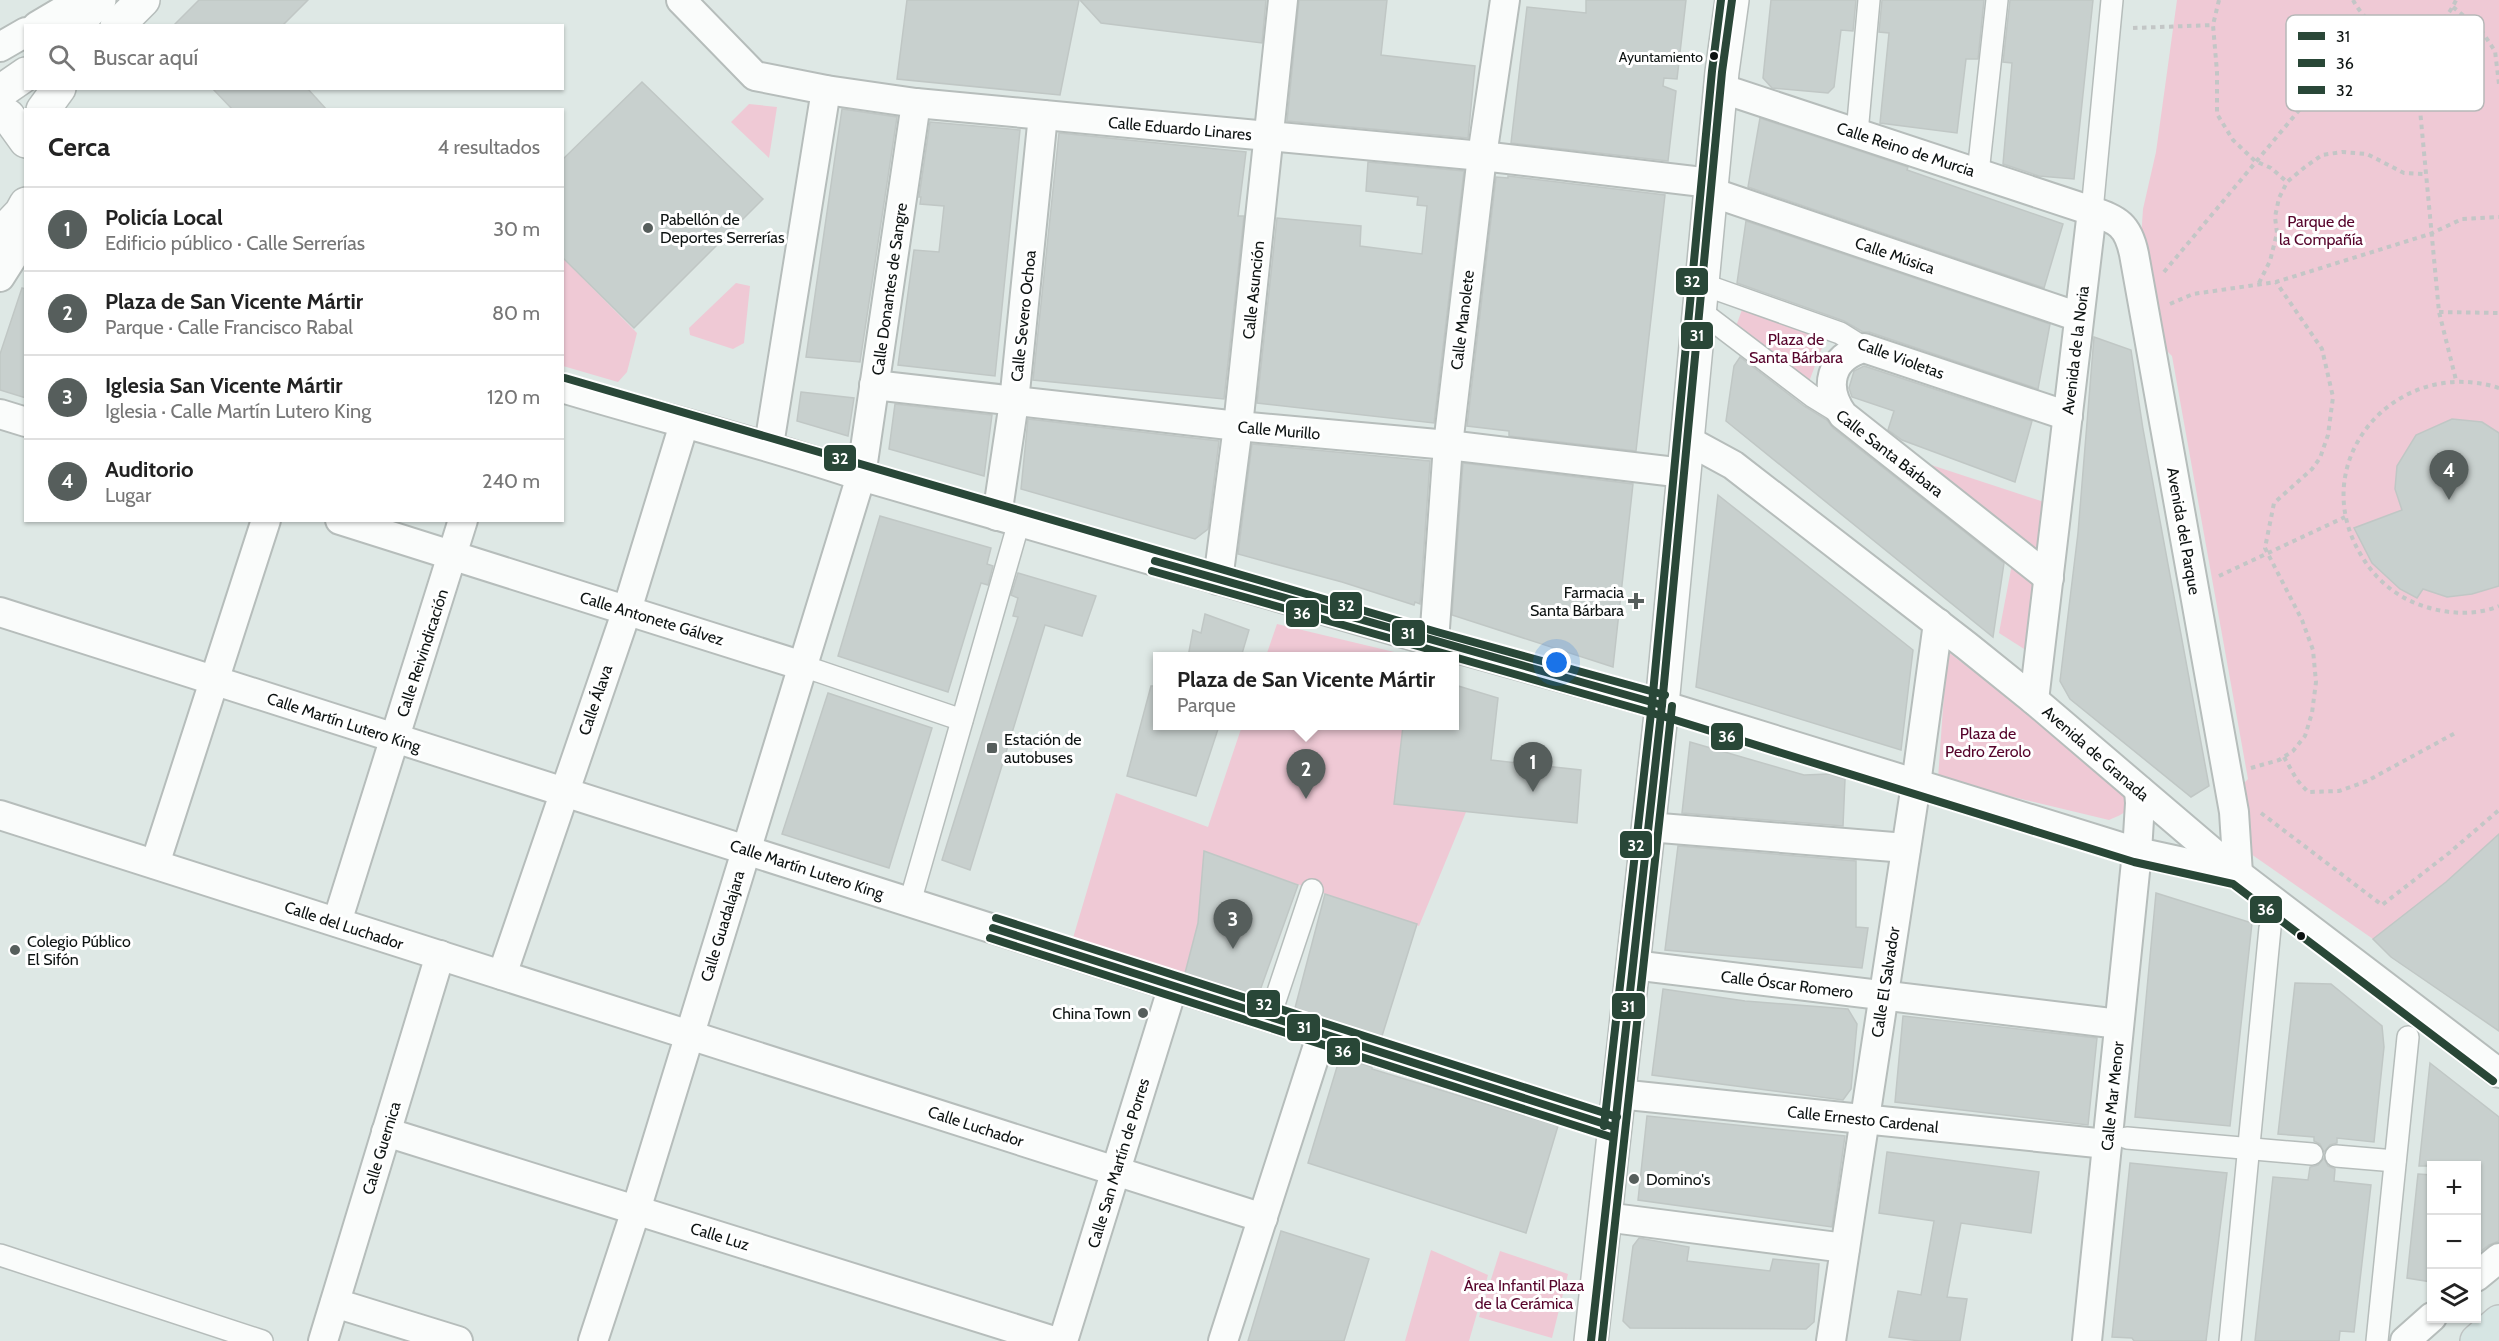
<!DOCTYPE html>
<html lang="es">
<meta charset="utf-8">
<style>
body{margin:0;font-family:Cabin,sans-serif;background:#f2f2f2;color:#222}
.controls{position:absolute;right:18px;bottom:18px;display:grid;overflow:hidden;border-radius:0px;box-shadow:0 2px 4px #0004}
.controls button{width:54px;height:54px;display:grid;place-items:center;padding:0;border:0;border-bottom:2px solid #e0e0e0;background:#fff;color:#222;font:30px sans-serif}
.you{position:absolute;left:1557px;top:663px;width:21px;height:21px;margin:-15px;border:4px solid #fff;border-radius:50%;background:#1a73e8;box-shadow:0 0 0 9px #1a73e833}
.badge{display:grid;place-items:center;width:39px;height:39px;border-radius:50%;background:#565e5c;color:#fff;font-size:20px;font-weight:700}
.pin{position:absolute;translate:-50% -50px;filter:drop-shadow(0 2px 3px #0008)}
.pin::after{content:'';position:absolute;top:32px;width:21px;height:18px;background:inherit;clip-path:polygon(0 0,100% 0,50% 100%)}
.popup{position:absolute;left:1153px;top:652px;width:306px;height:78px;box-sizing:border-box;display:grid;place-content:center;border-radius:0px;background:#fff;filter:drop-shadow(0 2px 4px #0005);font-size:20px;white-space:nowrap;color:#767676}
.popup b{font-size:22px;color:#222}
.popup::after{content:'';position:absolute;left:50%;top:100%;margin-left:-12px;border:12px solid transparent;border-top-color:#fff}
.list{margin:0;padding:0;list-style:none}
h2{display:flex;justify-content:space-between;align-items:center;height:78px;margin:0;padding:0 24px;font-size:26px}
h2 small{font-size:20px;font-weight:400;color:#767676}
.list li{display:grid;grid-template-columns:39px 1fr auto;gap:18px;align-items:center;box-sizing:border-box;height:84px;padding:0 24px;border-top:2px solid #e0e0e0}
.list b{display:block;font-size:22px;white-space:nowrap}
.list p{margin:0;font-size:20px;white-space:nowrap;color:#767676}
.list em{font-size:20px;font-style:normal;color:#767676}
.icon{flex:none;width:33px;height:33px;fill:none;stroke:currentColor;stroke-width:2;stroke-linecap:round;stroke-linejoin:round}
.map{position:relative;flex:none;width:2499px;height:1341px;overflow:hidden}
.search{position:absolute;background:#fff;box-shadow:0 2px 4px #0004;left:24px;top:24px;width:540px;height:66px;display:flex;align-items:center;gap:15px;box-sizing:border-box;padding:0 21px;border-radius:0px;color:#767676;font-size:22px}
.panel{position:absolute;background:#fff;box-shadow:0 2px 4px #0004;left:24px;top:108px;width:540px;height:414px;border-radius:0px}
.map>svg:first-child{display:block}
</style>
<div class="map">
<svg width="2499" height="1341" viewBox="0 0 2499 1341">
<rect width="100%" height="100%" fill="#dee8e5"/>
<g fill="#efc9d5">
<polygon points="2177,0 2499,0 2499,834 2446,882 2373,939 2251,854 2241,786 2248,779 2172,356 2165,349 2141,239 2143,209 2156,152"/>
<polygon points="749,104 777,107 769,158 731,122"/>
<polygon points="562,257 637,333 627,372 618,382 563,366"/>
<polygon points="736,283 750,286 744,343 733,349 690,335 689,328"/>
<polygon points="1744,304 1829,336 1821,350 1807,387 1734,332"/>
<polygon points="1910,458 2044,502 2038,558"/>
<polygon points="2012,564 2042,589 2032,654 1999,633"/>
<polygon points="1277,624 1411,656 1266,656"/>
<path d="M1947,651L2127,789C2131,810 2129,812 2109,820L1938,779Z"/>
<polygon points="1242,726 1403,726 1394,804 1466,812 1419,926 1204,852 1198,923 1184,976 1073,938 1116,793 1208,827"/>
<polygon points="1431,1250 1488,1275 1469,1341 1405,1341"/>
<polygon points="1500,1251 1568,1274 1552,1338 1479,1317"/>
</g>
<g fill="#c8d0ce" stroke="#c0c7c5" stroke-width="1.5">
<polygon points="199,0 308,0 282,26 173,26"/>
<polygon points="907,0 1079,0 1060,95 897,79"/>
<polygon points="1080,0 1266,0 1262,43 1101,23"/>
<polygon points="1299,0 1387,0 1381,55 1475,66 1468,138 1287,121"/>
<polygon points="1586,0 1686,0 1677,79 1664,78 1663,86 1676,91 1668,161 1511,143 1527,7 1586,13"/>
<polygon points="1771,0 1856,0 1853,31 1841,30 1834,87 1828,93 1772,88 1763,78"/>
<polygon points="1882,0 1984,0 1978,59 1966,59 1957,133 1880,123 1889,33 1879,32"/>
<polygon points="2010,0 2093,0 2074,179 2039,176 2003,164 2012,63 2003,62"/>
<polygon points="642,82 763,199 634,328 562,257 562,160"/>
<polygon points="212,88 307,88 327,110 233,110"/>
<polygon points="842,109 897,117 860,362 806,357"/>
<polygon points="1760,118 1908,167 1907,170 2063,224 2044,288 1748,187"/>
<polygon points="930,122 1020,130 995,376 898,365 914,250 939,252 944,206 920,204 921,197 919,197"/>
<polygon points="1059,133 1246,152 1238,216 1244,216 1224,399 1033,380"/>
<polygon points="1368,162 1464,171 1434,423 1257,403 1277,218 1361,226 1360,246 1422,254 1427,206 1417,205 1418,197 1366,191"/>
<polygon points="1508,176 1665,195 1636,451 1509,436 1509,431 1467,426 1496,177 1508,178"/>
<polygon points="1746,221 2050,324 2038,389 1869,332 1863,332 1844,321 1737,283"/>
<polygon points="22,288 26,289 26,398 0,390 0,354"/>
<polygon points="2094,337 2131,350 2143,429 2209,786 2191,797 2070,699 2060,681 2078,533"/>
<polygon points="1740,357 1804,406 1827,420 1833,428 2004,563 1993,637 1726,421 1734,366"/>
<polygon points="1864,366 2032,421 2015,482 1902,440 1888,430 1894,411 1852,397 1849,388 1854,371"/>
<polygon points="801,392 854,398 848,436 797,421"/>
<polygon points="895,404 992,415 984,476 889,449"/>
<polygon points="1028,419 1219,441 1208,529 1195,539 1021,489"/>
<polygon points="2452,419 2482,422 2499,433 2499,586 2472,594 2447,597 2423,589 2417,598 2400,589 2372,563 2354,528 2402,510 2395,489 2397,466 2416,435"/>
<polygon points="1252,444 1430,461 1420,604 1415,602 1414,605 1342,582 1238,554"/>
<polygon points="1463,463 1633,484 1613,667 1452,615"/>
<polygon points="1718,495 1913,650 1901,750 1696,687"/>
<polygon points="880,516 991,548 987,564 993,566 988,585 981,583 948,692 838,656"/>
<polygon points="1018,573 1096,596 1082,636 1045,625 970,870 942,860 1018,617 1013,616 1018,598 1011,595"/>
<polygon points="1205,614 1249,630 1241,657 1188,657 1193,630 1201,633"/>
<polygon points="1455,685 1498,698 1491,760 1581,770 1577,823 1394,804 1403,726 1455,726"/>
<polygon points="1151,686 1158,686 1158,726 1219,726 1196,796 1127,776"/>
<polygon points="828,693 932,728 889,868 782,834"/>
<polygon points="1690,742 1804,775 1829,774 1845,779 1843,826 1682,813"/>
<polygon points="2499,834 2499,1031 2391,957 2373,939 2446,882"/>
<polygon points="1678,846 1856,861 1856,927 1868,928 1862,968 1665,950"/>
<polygon points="1204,851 1298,885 1258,996 1185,973 1198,923"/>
<polygon points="2156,893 2252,923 2230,1126 2135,1117"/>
<polygon points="1325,894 1417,924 1382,1036 1295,1008"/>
<polygon points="2295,983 2331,984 2382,1026 2384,1047 2374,1142 2337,1138 2337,1143 2330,1145 2324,1152 2320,1144 2314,1141 2314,1137 2278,1134"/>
<polygon points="1663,989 1745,1001 1848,1009 1857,1024 1851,1089 1843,1100 1652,1075"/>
<polygon points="1903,1016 2097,1038 2088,1125 1895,1102"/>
<polygon points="1340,1057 1372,1067 1372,1069 1558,1126 1526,1233 1308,1163"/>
<polygon points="2430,1063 2499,1117 2499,1241 2489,1245 2476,1255 2476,1166 2419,1166"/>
<polygon points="1647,1116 1845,1136 1832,1227 1638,1200"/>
<polygon points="1887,1152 2039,1172 2031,1233 1961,1223 1947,1297 1967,1299 1960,1341 1920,1341 1889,1337 1898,1291 1921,1295 1934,1221 1879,1213"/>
<polygon points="2324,1158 2328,1166 2335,1169 2334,1181 2371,1185 2354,1332 2340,1331 2339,1341 2255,1341 2273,1177 2308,1180 2310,1167 2318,1165"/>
<polygon points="2130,1163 2227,1173 2206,1341 2134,1341 2132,1338 2112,1337"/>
<polygon points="2418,1174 2432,1175 2432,1282 2407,1278"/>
<polygon points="1281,1231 1369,1259 1344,1341 1248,1341"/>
<polygon points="1639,1238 1689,1247 1687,1261 1770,1271 1773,1259 1819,1264 1814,1322 1806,1329 1630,1328 1623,1321 1633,1246"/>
</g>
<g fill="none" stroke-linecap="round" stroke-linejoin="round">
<g stroke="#b6bdbb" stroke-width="24">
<g id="pedestrian">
<polyline points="1857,133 1869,0"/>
<polyline points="1978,173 1997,0"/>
<polyline points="2092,211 2112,0"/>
<polyline points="1702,284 1840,333 1864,348"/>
<polyline points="1699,310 1812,396 1843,415"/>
<polyline points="803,666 962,720"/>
<polyline points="910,902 1019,522"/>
<polyline points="1270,1016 1312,890"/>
<polyline points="2127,1138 2312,1154"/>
<polyline points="2336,1156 2395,1161"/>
<polyline points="0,1255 262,1341"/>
<polyline points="2230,1341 2270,928"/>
<polyline points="2377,1341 2408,1037"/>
</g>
</g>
<g stroke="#b6bdbb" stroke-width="32">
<g id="minor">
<polyline points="681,0 755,76 826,90 916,103 1482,156 1711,183"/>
<polyline points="37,26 81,0"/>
<polyline points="0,47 26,32"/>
<path d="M1720,88L2092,211C2118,220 2128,225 2134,254L2234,812L2238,874"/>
<polyline points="1711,192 2079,317"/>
<polyline points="0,277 26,236"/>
<polyline points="874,385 1238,426 1448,445 1684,473"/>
<path d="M562,388C662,418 763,443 861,476L1434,642L1662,705L2137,852L2238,874"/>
<polyline points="0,414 26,422"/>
<polyline points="1687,440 1733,465 1967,646 2034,700 2238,874 2499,1073"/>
<polyline points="769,445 826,90"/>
<polyline points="997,516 1014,402 1043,115"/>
<polyline points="340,520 803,666"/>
<path d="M2049,578L1843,415C1823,387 1830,357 1864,348L2068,416"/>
<polyline points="1218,580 1238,426 1283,0"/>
<polyline points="0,612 1614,1127"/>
<polyline points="1434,642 1448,445 1482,156 1505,0"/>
<polyline points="2034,700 2092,211"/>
<polyline points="0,815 1263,1218"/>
<polyline points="1648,827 1906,848"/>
<polyline points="155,864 266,520"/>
<polyline points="337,922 463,520"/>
<polyline points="1633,965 2119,1024"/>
<polyline points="502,975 627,610 684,424"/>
<polyline points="1618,1094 2107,1144"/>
<polyline points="386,1132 1054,1341"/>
<polyline points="1605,1217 1845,1248"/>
<polyline points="2476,1277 2499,1258"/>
<polyline points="335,1303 458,1341"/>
<polyline points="323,1341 440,955"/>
<polyline points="593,1341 636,1210 861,476 916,103"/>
<polyline points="1063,1341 1173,986"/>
<polyline points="1223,1341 1322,1033"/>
<polyline points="1831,1341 1916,784 1938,623"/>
<polyline points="2087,1341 2137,852 2140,803 2139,790"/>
<polyline points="2405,1341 2432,1317"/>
</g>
</g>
<g stroke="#b6bdbb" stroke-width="36">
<g id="secondary">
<polyline points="74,26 99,0"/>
<polyline points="117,26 143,0"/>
<polyline points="0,92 26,74"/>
<polyline points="43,110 59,88"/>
<polyline points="0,111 8,116 26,141"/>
<polyline points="0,235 21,213 26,204"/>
<polyline points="1591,1341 1662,705 1722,72 1732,0"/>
</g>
</g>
<g stroke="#bec3c2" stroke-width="36">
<polyline id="primary" points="2477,1341 2499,1322"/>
</g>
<g stroke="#c3c6c6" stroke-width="4" stroke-dasharray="4.5 4.5" stroke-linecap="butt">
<polyline points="2219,0 2213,25 2217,72 2217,114 2233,140 2255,161 2271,168 2287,182"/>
<path d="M2353,0C2376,44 2435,48 2456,0"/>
<polyline points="2453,7 2481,30 2495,51 2499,84"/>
<polyline points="2133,28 2213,25"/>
<polyline points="2413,35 2439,312 2456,380"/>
<polyline points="2164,272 2371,24"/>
<polyline points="2259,283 2270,261 2277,233 2275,217 2279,198 2287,182 2305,167 2322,155 2342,152 2367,154 2404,173 2425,174"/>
<polyline points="2170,304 2193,294 2276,282 2430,234 2462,219 2499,217"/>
<polyline points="2439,312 2499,313"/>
<path d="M2499,388C2396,355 2304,461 2361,555C2375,579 2396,597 2423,606C2447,614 2475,616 2499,606"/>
<polyline points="2219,576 2345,517"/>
<polyline points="2284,757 2297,780 2308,792 2339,791 2367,781 2457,732"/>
<polyline points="2251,768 2279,760 2293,751 2305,736 2312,713 2316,682 2313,650 2302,620 2265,548 2274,503 2312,469 2320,458 2328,435 2333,397 2322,349 2276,282"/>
<polyline points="2261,813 2382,905 2449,853 2499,810"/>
</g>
<use href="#pedestrian" stroke="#fafcfb" stroke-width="21"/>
<use href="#minor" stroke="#fafcfb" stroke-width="28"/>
<use href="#secondary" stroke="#fafcfb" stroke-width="33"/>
<use href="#primary" stroke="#d6e5e3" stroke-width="33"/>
<g stroke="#fff" stroke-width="12">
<g id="bus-1">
<polyline points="1155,561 1662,705"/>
<polyline points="993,928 1614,1127"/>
<polyline points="1591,1341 1662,705 1722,72 1732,0"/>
</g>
</g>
<g stroke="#fff" stroke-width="12">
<g id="bus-2">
<polyline points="1152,571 1453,656"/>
<polyline points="1454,657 1659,715 2134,862 2233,884 2493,1081"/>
<polyline points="990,938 1611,1137"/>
<polyline points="1602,1341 1672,706"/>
</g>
</g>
<g stroke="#fff" stroke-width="12">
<g id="bus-3">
<polyline points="565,378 1437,632 1665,695"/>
<polyline points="996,918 1617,1117"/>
<polyline points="1604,1126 1652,704 1712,71 1721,0"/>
</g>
</g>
<use href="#bus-1" stroke="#2a4738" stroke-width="8"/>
<use href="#bus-2" stroke="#294737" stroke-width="8"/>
<use href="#bus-3" stroke="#294738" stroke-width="8"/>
</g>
<g fill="#0d1312" stroke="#fff" stroke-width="2">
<circle cx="1714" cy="56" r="5"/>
<circle cx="2301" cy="936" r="5"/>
</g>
<g fill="#565e5c" stroke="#fff" stroke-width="2">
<circle cx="648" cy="228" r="6"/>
<path d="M1633 592h6v6h6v6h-6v6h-6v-6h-6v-6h6z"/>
<rect x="986" y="742" width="12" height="12" rx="3"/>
<circle cx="15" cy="950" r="6"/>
<circle cx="1143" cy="1013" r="6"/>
<circle cx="1634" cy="1179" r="6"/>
</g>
<g text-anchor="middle" stroke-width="6" stroke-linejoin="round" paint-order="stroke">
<g font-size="14" fill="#0d1312" stroke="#fff" text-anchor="end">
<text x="1703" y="62">Ayuntamiento</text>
</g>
<g font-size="16" fill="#0d1312" stroke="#fff">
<text transform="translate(1180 128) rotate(5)" y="6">Calle Eduardo Linares</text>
<text transform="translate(1906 149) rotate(18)" y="6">Calle Reino de Murcia</text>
<text transform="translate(1895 255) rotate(19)" y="6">Calle Música</text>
<text transform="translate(889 289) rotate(-82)" y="6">Calle Donantes de Sangre</text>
<text transform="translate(1253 290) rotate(-84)" y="6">Calle Asunción</text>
<text transform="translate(1023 316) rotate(-84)" y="6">Calle Severo Ochoa</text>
<text transform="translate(1462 320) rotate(-83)" y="6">Calle Manolete</text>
<text transform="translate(2075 350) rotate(-83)" y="6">Avenida de la Noria</text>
<text transform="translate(1901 358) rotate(20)" y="6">Calle Violetas</text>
<text transform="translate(1279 430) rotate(5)" y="6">Calle Murillo</text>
<text transform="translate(1890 453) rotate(38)" y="6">Calle Santa Bárbara</text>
<text transform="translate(2184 531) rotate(80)" y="6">Avenida del Parque</text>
<text transform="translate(652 618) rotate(17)" y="6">Calle Antonete Gálvez</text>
<text transform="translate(422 653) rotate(-72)" y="6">Calle Reivindicación</text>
<text transform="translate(595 700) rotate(-71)" y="6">Calle Álava</text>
<text transform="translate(344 722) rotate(18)" y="6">Calle Martín Lutero King</text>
<text transform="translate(2096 753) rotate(41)" y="6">Avenida de Granada</text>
<text transform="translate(807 869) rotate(18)" y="6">Calle Martín Lutero King</text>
<text transform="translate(344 925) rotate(18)" y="6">Calle del Luchador</text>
<text transform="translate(722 926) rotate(-73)" y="6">Calle Guadalajara</text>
<text transform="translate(1885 982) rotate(-81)" y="6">Calle El Salvador</text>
<text transform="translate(1787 984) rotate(7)" y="6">Calle Óscar Romero</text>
<text transform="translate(2112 1096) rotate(-84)" y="6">Calle Mar Menor</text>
<text transform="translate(1863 1119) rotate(6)" y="6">Calle Ernesto Cardenal</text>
<text transform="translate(976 1126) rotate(18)" y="6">Calle Luchador</text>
<text transform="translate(381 1148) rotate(-73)" y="6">Calle Guernica</text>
<text transform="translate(1118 1163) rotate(-73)" y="6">Calle San Martín de Porres</text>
<text transform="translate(720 1236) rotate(17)" y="6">Calle Luz</text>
</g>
<g font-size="16" fill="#0d1312" stroke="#fff" text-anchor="start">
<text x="660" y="225">Pabellón de<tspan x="660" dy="18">Deportes Serrerías</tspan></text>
<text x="1624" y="598" text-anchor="end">Farmacia<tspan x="1624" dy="18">Santa Bárbara</tspan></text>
<text x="1004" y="745">Estación de<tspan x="1004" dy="18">autobuses</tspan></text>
<text x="27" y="947">Colegio Público<tspan x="27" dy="18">El Sifón</tspan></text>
<text x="1131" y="1019" text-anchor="end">China Town</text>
<text x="1646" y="1185">Domino's</text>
</g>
<g font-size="16" fill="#56042b" stroke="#fff">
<text x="2321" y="227">Parque de<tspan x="2321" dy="18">la Compañía</tspan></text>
<text x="1796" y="345">Plaza de<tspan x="1796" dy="18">Santa Bárbara</tspan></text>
<text x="1988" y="739">Plaza de<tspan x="1988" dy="18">Pedro Zerolo</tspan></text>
<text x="1524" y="1291">Área Infantil Plaza<tspan x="1524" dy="18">de la Cerámica</tspan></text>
</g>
</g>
<rect x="2286" y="15" width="198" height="96" rx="9" fill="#fff" stroke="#b6b8b8" stroke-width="1.5"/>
<rect x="2298" y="32" width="27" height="8" fill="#2a4738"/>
<rect x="2298" y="59" width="27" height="8" fill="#294737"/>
<rect x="2298" y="86" width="27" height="8" fill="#294738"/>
<g font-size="16" fill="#0d1312">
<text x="2336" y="42">31</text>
<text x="2336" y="69">36</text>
<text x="2336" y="96">32</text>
</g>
<g stroke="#fff" stroke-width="2">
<rect x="1675" y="267" width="34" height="29" rx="6" fill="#294738"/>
<rect x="1680" y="321" width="34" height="29" rx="6" fill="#2a4738"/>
<rect x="823" y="444" width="34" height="28" rx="6" fill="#294738"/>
<rect x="1329" y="591" width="34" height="29" rx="6" fill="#294738"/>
<rect x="1285" y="599" width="35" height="29" rx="6" fill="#294737"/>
<rect x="1391" y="619" width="35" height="28" rx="6" fill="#2a4738"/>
<rect x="1710" y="722" width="34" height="29" rx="6" fill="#294737"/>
<rect x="1619" y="830" width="34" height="29" rx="6" fill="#294738"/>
<rect x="2249" y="895" width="34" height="29" rx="6" fill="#294737"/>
<rect x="1246" y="989" width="35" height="29" rx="6" fill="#294738"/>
<rect x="1611" y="992" width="35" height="28" rx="6" fill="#2a4738"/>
<rect x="1286" y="1013" width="35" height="29" rx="6" fill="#2a4738"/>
<rect x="1326" y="1037" width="35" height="29" rx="6" fill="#294737"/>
</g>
<g font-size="16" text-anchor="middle" font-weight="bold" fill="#fff">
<text x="1692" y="287">32</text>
<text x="1697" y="341">31</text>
<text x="840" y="464">32</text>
<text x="1346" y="611">32</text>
<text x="1302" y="619">36</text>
<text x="1408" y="639">31</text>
<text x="1727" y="742">36</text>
<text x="1636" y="851">32</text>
<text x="2266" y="915">36</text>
<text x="1264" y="1010">32</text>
<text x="1628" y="1012">31</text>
<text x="1304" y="1033">31</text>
<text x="1343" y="1057">36</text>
</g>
</svg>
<div class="controls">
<button>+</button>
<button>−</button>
<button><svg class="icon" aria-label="layers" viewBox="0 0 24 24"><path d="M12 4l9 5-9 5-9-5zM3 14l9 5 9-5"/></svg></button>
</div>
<div class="you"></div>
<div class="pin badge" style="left:1533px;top:792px">1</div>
<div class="pin badge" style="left:1306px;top:799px">2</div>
<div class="popup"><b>Plaza de San Vicente Mártir</b>Parque</div>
<div class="pin badge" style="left:1233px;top:949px">3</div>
<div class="pin badge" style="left:2449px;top:500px">4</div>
<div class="search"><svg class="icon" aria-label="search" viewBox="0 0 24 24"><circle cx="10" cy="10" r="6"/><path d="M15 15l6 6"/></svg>Buscar aquí</div>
<section class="panel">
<h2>Cerca<small>4 resultados</small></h2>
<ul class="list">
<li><span class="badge">1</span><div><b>Policía Local</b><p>Edificio público · Calle Serrerías</p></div><em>30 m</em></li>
<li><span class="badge">2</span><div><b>Plaza de San Vicente Mártir</b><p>Parque · Calle Francisco Rabal</p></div><em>80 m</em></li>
<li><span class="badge">3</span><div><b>Iglesia San Vicente Mártir</b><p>Iglesia · Calle Martín Lutero King</p></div><em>120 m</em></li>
<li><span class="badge">4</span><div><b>Auditorio</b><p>Lugar</p></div><em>240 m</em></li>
</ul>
</section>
</div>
